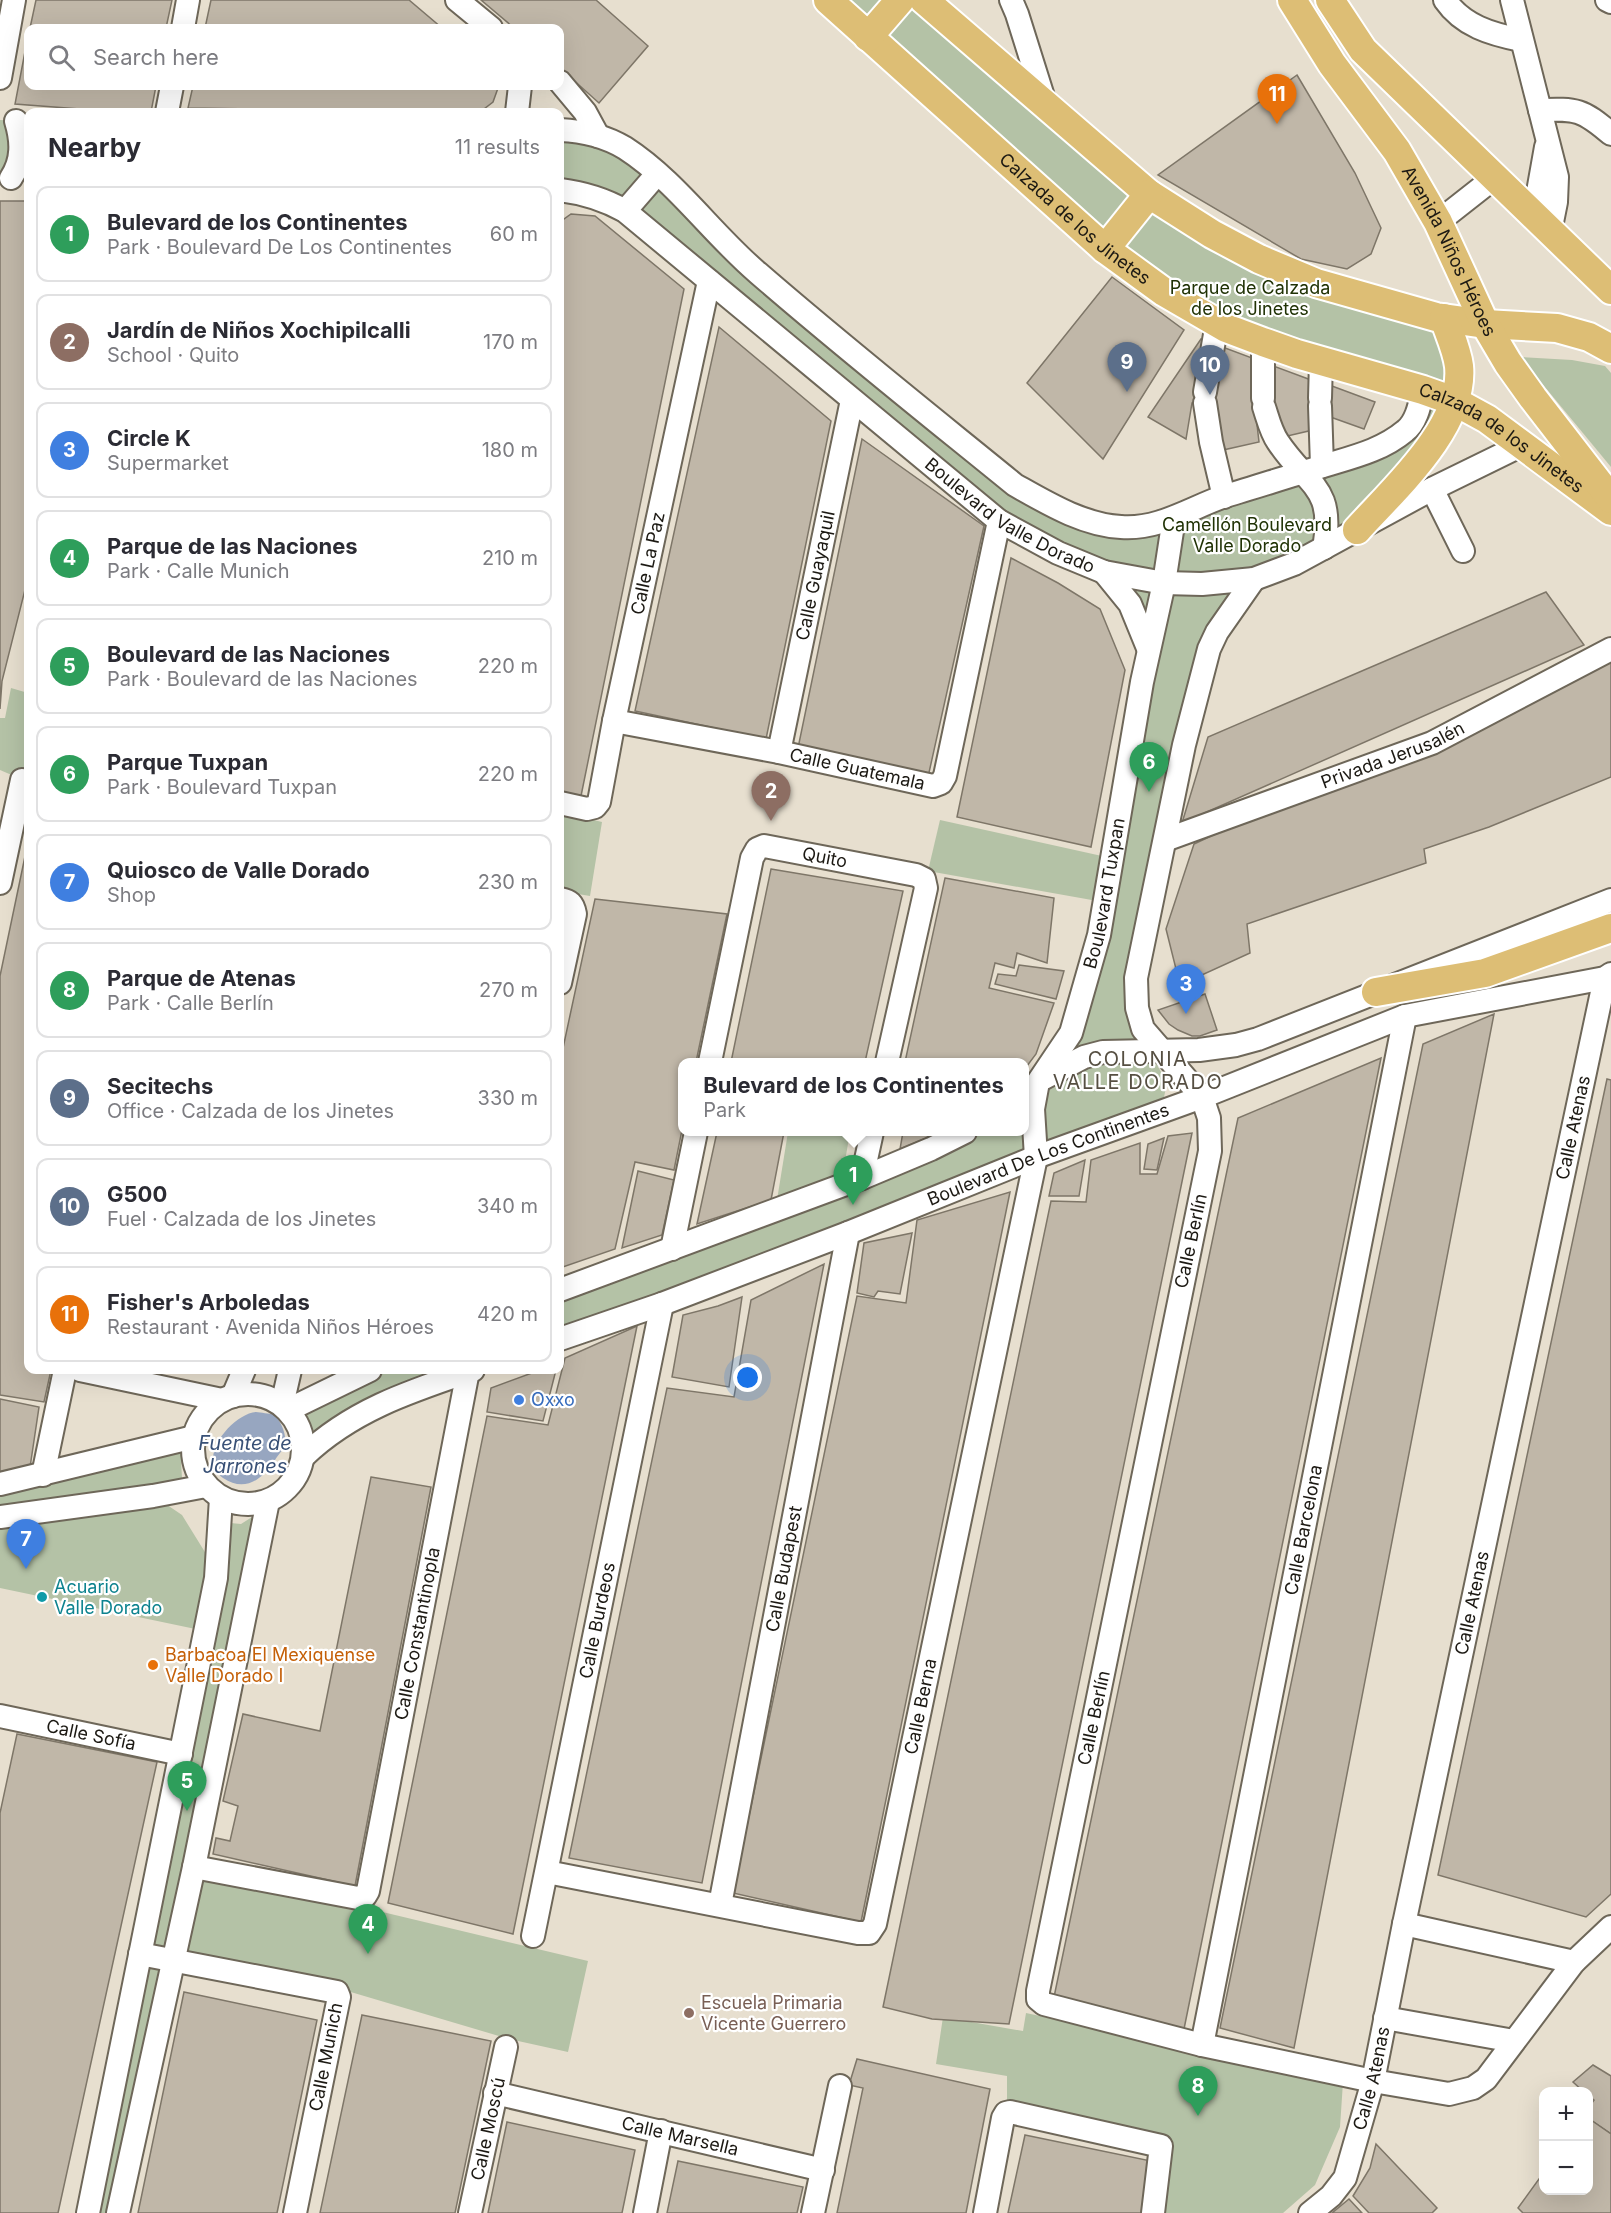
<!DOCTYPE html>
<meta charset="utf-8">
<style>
body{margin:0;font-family:Inter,sans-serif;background:#f2f2f3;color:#2b2b33}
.controls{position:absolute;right:18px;bottom:18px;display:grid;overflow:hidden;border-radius:12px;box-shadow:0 6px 24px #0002}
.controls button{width:54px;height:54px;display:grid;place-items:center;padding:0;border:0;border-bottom:2px solid #e1e1e2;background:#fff;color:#2b2b33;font:30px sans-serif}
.you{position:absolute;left:748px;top:1378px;width:21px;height:21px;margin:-15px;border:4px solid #fff;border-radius:50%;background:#1a73e8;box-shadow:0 0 0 9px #1a73e833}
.badge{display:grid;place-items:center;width:39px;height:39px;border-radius:50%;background:#0b8043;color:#fff;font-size:20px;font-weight:700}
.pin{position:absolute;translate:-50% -50px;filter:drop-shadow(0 2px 3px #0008)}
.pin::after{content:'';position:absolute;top:32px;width:21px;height:18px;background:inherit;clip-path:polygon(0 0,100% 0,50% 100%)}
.popup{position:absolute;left:678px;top:1058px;width:351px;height:78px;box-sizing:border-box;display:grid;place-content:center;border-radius:12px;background:#fff;filter:drop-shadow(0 2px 4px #0005);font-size:20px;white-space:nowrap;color:#7c7c81}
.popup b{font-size:22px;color:#2b2b33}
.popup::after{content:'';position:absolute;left:50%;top:100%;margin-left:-12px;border:12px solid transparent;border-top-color:#fff}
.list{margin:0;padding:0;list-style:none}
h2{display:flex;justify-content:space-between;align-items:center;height:78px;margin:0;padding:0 24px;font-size:26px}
h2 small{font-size:20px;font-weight:400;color:#7c7c81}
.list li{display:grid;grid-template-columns:39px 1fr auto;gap:18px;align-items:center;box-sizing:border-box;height:96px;margin:0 12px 12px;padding:0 12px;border:2px solid #e1e1e2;border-radius:12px}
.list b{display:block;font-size:22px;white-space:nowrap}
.list p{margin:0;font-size:20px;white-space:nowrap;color:#7c7c81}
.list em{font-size:20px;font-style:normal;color:#7c7c81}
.icon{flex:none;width:33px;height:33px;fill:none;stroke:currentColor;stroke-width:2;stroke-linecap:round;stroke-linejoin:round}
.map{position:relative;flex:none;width:1611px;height:2213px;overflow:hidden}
.search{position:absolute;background:#fff;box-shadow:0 6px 24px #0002;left:24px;top:24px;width:540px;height:66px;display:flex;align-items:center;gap:15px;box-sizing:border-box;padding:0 21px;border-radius:12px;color:#7c7c81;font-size:22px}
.panel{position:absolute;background:#fff;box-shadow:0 6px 24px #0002;left:24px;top:108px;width:540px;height:1266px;border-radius:12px}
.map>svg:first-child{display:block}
</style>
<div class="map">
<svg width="1611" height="2213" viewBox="0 0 1611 2213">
<rect width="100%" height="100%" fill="#e7dfcf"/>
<g fill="#b4c2a6">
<polygon points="832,0 918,0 1145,197 1442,320 1451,398 1234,330 1105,246"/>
<polygon points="0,120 28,121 28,179 0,178"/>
<polygon points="560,134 599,137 1015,488 1120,529 1301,476 1322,500 1322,546 1254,576 1105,570 1000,519 627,210 560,188"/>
<polygon points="1520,357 1572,360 1605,366 1611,373 1611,467"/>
<polygon points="1423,392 1451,403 1442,426 1326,545 1303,473 1376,451"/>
<polygon points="1108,574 1251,581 1217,631 1135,977 1158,1051 1084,1056 1065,1047 1149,648"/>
<polygon points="11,688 28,693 28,782 0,770 0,718 5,718"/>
<polygon points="560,812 602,822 590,896 560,891"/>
<polygon points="940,820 1111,858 1103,902 928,871"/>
<path d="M1151,1056C1165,1077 1171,1085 1159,1109L560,1337V1292L972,1132H1024V1097L1085,1059Z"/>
<polygon points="788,1132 850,1132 843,1173 777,1200"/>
<polygon points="373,1370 468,1370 379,1400 309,1435 296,1406"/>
<polygon points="189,1444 181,1460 182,1478 192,1486 154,1496 182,1515 208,1557 220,1522 241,1524 263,1510 194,1867 588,1961 568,2052 509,2039 344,1990 174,1961 118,2213 88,2213 205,1631 0,1588 0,1485"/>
<polygon points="1026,2013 1343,2082 1340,2127 1315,2185 1283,2213 1157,2213 1165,2139 1007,2106 1007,2076 936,2064 943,2017 1023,2031"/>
</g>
<path fill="#97a6c0" d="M256,1412C261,1413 269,1413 274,1415C281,1420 287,1436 285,1444C284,1449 278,1455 275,1460C263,1479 245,1493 223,1478C195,1459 232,1414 256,1412Z"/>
<g fill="#c0b7a8" stroke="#7e7668" stroke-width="1.5">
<polygon points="36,0 172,0 166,28 30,28"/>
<polygon points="211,0 409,0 442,28 205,28"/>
<polygon points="481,0 596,0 648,46 599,103 560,68 560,28 514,28"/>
<polygon points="28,36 28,86 156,86 151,112 119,112 15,104"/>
<polygon points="1297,75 1355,173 1381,228 1371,254 1347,269 1301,259 1158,175"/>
<polygon points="193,86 497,86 498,88 493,102 480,112 460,112 188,108"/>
<polygon points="0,201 28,201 28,578 2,681 0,709"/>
<polygon points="571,214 595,216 684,289 581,796 560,791 560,222"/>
<polygon points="1112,277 1184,330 1103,459 1027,383"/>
<polygon points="719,327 831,421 766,739 635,711"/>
<polygon points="1201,339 1311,380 1329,398 1332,386 1375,402 1364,429 1322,414 1317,429 1279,438 1255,407 1259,442 1223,450 1216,404 1192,403 1186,439 1148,417"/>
<polygon points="862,439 984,526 928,777 798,748"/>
<polygon points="1011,558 1058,583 1100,609 1125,670 1091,847 957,817"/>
<polygon points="1546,592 1584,645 1182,823 1208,737"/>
<polygon points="1611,648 1611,777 1489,827 1424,849 1426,863 1247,924 1250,953 1180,985 1166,929 1194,844"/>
<polygon points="28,842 28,1370 51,1370 44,1402 0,1395 0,976"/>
<polygon points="771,869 903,891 865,1062 731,1062"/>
<polygon points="945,878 1054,898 1047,963 1017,953 1014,968 995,963 989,988 1054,1003 1036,1054 1024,1070 1024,1062 905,1062"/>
<polygon points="595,899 727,914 696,1062 682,1062 682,1130 674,1170 635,1162 615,1249 560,1268 560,1062"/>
<polygon points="1019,965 1064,971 1056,999 995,984 998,974 1016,976"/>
<polygon points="1205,994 1217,1030 1200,1036 1192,1036 1178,1030 1169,1024 1158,1010"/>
<polygon points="1494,1014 1294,2048 1220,2028 1423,1044"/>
<polygon points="1381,1058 1184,2029 1054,1997 1238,1118"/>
<polygon points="1607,1079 1611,1080 1611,1894 1586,1917 1438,1875"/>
<polygon points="717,1132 784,1132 771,1200 697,1224"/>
<polygon points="903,1132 941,1132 900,1149"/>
<polygon points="1192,1133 1009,2024 932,2019 883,2007 1051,1201 1086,1202 1091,1160 1140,1143 1140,1174 1157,1174 1168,1136"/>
<polygon points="1164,1138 1157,1170 1144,1169 1148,1144"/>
<polygon points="1085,1160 1079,1196 1049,1196 1054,1173"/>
<polygon points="638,1171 674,1180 662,1235 622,1248"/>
<polygon points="1010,1192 861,1922 733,1893 857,1296 906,1303 917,1220"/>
<polygon points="912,1233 900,1294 878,1291 874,1297 857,1293 864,1243"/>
<polygon points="824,1264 702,1883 569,1858 667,1388 734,1397 751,1300"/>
<polygon points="742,1297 729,1387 672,1377 683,1315 718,1306"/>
<polygon points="637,1326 513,1934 388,1903 487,1416 548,1425 565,1358"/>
<polygon points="540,1370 556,1370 543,1421 487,1412 491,1388"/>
<polygon points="0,1399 39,1407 29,1474 0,1474"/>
<polygon points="371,1477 431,1487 355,1886 213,1854 216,1838 230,1841 238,1806 223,1801 243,1714 320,1731"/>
<polygon points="17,1734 157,1762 58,2213 0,2213 0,1813"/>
<polygon points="184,1992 317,2020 277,2213 138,2213"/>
<polygon points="362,2015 491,2041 455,2213 320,2213"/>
<polygon points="857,2059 990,2089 966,2213 837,2213 863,2088 849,2085"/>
<polygon points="1593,2065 1611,2076 1611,2134 1588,2118 1588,2108 1594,2100 1588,2095 1588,2092 1584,2092 1573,2082"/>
<polygon points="1588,2118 1611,2134 1611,2213 1523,2213 1518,2208 1544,2172 1544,2190 1588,2190"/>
<polygon points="507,2122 635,2150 622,2213 488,2213"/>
<polygon points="1025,2135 1151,2161 1142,2213 1008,2213"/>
<polygon points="1376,2144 1437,2208 1432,2213 1369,2213 1353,2196 1370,2168"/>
<polygon points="678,2161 803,2187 797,2213 667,2213"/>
<polygon points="1349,2199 1362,2213 1332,2213"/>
</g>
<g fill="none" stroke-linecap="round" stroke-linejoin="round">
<g stroke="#6e6759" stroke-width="26">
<g id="minor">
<polyline points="457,0 491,28"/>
<polyline points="1011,0 1017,14 1045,103"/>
<path d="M1445,0C1463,26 1491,34 1521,40"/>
<polyline points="1512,0 1557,177 1556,202 1550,232"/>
<polyline points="1607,0 1611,2"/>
<polyline points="183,28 188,0"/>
<polyline points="0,78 14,0"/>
<polyline points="560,82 585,112 598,136"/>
<path d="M1540,110C1577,109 1582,109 1611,134"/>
<polyline points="167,112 172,86"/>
<polyline points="517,112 520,86"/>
<path d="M560,130C583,131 605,136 625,148C676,181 712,234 758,273C842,346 929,415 1015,485C1047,503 1083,525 1121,527C1159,530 1190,508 1225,496C1256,487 1286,477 1317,468C1348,458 1380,452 1405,431C1417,422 1420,403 1423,390"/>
<path d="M11,178C23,160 22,141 16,121"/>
<path id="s1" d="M560,190C584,193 604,199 625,211L999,521L1058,553L1104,572L1164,583L1202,584L1254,579L1294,564L1432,489L1522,445"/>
<polyline points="625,211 657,174"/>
<polyline points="1532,215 1538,192 1546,147"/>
<polyline points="1438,222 1494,178"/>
<polyline points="1263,342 1263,398"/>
<polyline points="1205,392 1217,323"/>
<polyline points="1320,398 1321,361"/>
<polyline points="1205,403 1211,442 1224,497"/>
<polyline points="1320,406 1322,466"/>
<path d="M1264,407C1268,419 1271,432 1278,442C1308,487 1335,486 1324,548"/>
<polyline points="1432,489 1463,551"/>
<polyline points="1104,572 1130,604 1148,648"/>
<polyline points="1254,579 1217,632 1209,649 1184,745 1136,978 1137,1008 1143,1029 1202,1097 1209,1118 1210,1151 1038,1991 1038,1999 1044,2004 1202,2045 1373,2081 1449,2094 1473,2088 1486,2079 1574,1962 1611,1927"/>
<path id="s2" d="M614,721L779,752L933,786L941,783L945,776L999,521"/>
<path id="s3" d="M779,752L852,400"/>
<path id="s4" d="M560,803L587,809L595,807L599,802L614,721L709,281"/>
<path id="s5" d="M1165,840L1432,743L1611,649"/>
<polyline points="0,883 22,780 28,782"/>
<path d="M560,899C570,901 573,903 575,914L560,983"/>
<path id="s6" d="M710,1062L752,858L757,849L764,846L916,875L924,879L926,888L887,1062"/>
<polyline points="1044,1078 1084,1057 1103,1052 1199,1050 1236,1045 1258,1039 1611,900"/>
<polyline points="862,1178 872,1132"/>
<polyline points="672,1249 696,1132"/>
<polyline points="560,1290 862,1178 931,1149 965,1132"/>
<path id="s7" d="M560,1339L662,1304L848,1233L1036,1157L1202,1097L1405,1016L1605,978L1611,974"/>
<polyline points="80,1370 222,1400"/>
<circle cx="248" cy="1449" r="55"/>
<polyline points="233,1396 244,1370"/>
<polyline points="282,1405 290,1370"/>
<polyline points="288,1410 370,1370"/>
<path d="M304,1456C352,1410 411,1391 473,1370"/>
<polyline points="43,1475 65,1370"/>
<polyline points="0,1484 194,1437"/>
<polyline points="0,1517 153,1496 206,1486"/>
<path id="s8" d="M0,1716L181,1754"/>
<path id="s9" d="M194,1867L358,1898L365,1896L368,1891L468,1371"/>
<path id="s10" d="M547,1872L858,1933H869L875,1924L1036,1157L1033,1109L1038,1082L1071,1033L1099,935L1142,682L1164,583L1174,518"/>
<path id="s11" d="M720,1905L848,1233"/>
<polyline points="1404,1924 1574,1962"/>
<path id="s12" d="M533,1936L662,1304"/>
<polyline points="140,1954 337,1992 339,1997 295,2213"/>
<polyline points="1385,2018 1514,2041"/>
<path id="s13" d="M1202,2045L1405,1016"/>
<path id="s14" d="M495,2093L823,2170"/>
<polyline points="88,2213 216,1578 221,1498"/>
<polyline points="118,2213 194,1867 268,1501"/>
<path id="s15" d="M470,2213L506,2047"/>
<polyline points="645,2213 661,2131"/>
<polyline points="813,2213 840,2086"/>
<polyline points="985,2213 1003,2118 1006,2113 1010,2112 1161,2146 1153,2213"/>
<path id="s16" d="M1310,2213L1331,2196L1345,2178L1373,2081L1404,1924L1605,978"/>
</g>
</g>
<g stroke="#fff" stroke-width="32">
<g id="major">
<path id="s17" d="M828,0L1105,249L1164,292L1226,328L1263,342L1297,354L1423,390L1454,401L1487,419L1611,511"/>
<polyline points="924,0 1149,194 1212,234 1259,259 1316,283 1436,317 1485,324 1557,328 1589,337 1611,349"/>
<path id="s18" d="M1292,0L1332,64L1397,151L1438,222L1485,324L1508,363L1533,398L1611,499"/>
<polyline points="1330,0 1363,50 1611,290"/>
<polyline points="868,37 900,0"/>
<polyline points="1105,249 1149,194"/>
<path d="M1357,530C1394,489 1465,426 1459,366C1457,350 1449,333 1444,318"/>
<polyline points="1376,992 1485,973 1611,928"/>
</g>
</g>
<use href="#minor" stroke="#fff" stroke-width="22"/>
<use href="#major" stroke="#ddbe75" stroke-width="28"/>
</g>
<circle fill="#3f7fe0" stroke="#fff" stroke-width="2" cx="519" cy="1400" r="6"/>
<circle fill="#0f9aa8" stroke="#fff" stroke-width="2" cx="42" cy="1597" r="6"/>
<circle fill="#e8710a" stroke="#fff" stroke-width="2" cx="153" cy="1665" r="6"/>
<circle fill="#8d6e63" stroke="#fff" stroke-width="2" cx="689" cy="2013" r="6"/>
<g text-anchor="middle" stroke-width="4.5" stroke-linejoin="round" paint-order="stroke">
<g font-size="18" fill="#1c1913" stroke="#fff">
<text dy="6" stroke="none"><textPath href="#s17" startOffset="330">Calzada de los Jinetes</textPath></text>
<text dy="6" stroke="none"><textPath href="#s18" startOffset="297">Avenida Niños Héroes</textPath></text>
<text dy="6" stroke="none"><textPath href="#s17" startOffset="816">Calzada de los Jinetes</textPath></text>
<text dy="6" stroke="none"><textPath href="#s1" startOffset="561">Boulevard Valle Dorado</textPath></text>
<text dy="6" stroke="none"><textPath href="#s4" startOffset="286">Calle La Paz</textPath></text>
<text dy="6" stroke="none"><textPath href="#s3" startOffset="180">Calle Guayaquil</textPath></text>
<text dy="6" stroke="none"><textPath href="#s5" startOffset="243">Privada Jerusalén</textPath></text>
<text dy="6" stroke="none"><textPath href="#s2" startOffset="248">Calle Guatemala</textPath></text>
<text dy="6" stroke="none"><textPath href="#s6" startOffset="288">Quito</textPath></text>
<text dy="6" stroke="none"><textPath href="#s10" startOffset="1401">Boulevard Tuxpan</textPath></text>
<text dy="6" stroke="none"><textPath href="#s16" startOffset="1125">Calle Atenas</textPath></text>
<text dy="6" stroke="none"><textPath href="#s7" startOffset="522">Boulevard De Los Continentes</textPath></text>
<text transform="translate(1191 1241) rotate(-78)" y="6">Calle Berlín</text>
<text dy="6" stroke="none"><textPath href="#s13" startOffset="525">Calle Barcelona</textPath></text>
<text dy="6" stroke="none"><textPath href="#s11" startOffset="342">Calle Budapest</textPath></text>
<text dy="6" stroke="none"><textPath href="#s16" startOffset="639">Calle Atenas</textPath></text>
<text dy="6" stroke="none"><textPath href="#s12" startOffset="322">Calle Burdeos</textPath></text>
<text dy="6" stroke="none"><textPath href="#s9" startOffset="442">Calle Constantinopla</textPath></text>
<text dy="6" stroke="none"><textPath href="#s10" startOffset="561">Calle Berna</textPath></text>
<text transform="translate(1094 1718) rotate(-78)" y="6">Calle Berlín</text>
<text dy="6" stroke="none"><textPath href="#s8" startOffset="93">Calle Sofía</textPath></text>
<text transform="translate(326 2057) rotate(-79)" y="6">Calle Munich</text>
<text dy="6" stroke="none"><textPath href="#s16" startOffset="153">Calle Atenas</textPath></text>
<text dy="6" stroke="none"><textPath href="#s15" startOffset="86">Calle Moscú</textPath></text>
<text dy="6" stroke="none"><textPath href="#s14" startOffset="190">Calle Marsella</textPath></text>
</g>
<g font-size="18" fill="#203205" stroke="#fff">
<text x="1250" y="294">Parque de Calzada<tspan x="1250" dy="21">de los Jinetes</tspan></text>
<text x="1247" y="531">Camellón Boulevard<tspan x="1247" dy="21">Valle Dorado</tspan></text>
</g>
<g font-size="18" fill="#366cbe" stroke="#fff" text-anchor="start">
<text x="531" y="1406">Oxxo</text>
</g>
<g font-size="18" fill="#0d838f" stroke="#fff" text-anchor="start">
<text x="54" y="1593">Acuario<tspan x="54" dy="21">Valle Dorado</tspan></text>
</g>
<g font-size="18" fill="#c56008" stroke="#fff" text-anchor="start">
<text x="165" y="1661">Barbacoa El Mexiquense<tspan x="165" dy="21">Valle Dorado I</tspan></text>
</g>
<g font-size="18" fill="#785e54" stroke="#fff" text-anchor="start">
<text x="701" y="2009">Escuela Primaria<tspan x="701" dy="21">Vicente Guerrero</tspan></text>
</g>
<g font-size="20" letter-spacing="1.5" fill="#564f42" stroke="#fff">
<text x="1138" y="1066">COLONIA<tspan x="1138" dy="23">VALLE DORADO</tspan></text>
</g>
<g font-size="20" font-style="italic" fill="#385076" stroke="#fff">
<text x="245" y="1450">Fuente de<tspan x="245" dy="23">Jarrones</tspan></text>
</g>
</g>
</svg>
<div class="controls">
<button>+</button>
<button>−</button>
</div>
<div class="you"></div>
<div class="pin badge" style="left:853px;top:1205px;background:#2e9e5b">1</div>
<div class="popup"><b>Bulevard de los Continentes</b>Park</div>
<div class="pin badge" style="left:771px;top:821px;background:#8d6e63">2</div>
<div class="pin badge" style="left:1186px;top:1014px;background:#3f7fe0">3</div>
<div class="pin badge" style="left:368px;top:1954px;background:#2e9e5b">4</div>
<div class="pin badge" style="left:187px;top:1811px;background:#2e9e5b">5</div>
<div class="pin badge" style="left:1149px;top:792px;background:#2e9e5b">6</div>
<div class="pin badge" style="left:26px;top:1569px;background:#3f7fe0">7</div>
<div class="pin badge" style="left:1198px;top:2116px;background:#2e9e5b">8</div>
<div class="pin badge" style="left:1127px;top:392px;background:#5c6f8a">9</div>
<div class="pin badge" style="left:1210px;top:395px;background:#5c6f8a">10</div>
<div class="pin badge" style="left:1277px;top:124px;background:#e8710a">11</div>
<div class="search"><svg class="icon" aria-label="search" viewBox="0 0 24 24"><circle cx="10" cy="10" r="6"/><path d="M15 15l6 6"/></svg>Search here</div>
<section class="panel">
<h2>Nearby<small>11 results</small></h2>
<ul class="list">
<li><span class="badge" style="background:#2e9e5b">1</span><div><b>Bulevard de los Continentes</b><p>Park · Boulevard De Los Continentes</p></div><em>60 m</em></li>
<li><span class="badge" style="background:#8d6e63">2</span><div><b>Jardín de Niños Xochipilcalli</b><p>School · Quito</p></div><em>170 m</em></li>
<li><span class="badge" style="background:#3f7fe0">3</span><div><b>Circle K</b><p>Supermarket</p></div><em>180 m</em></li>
<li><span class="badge" style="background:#2e9e5b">4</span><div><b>Parque de las Naciones</b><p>Park · Calle Munich</p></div><em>210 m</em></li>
<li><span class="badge" style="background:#2e9e5b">5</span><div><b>Boulevard de las Naciones</b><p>Park · Boulevard de las Naciones</p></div><em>220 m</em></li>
<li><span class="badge" style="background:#2e9e5b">6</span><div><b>Parque Tuxpan</b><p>Park · Boulevard Tuxpan</p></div><em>220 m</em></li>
<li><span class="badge" style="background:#3f7fe0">7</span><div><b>Quiosco de Valle Dorado</b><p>Shop</p></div><em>230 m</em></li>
<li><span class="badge" style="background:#2e9e5b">8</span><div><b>Parque de Atenas</b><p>Park · Calle Berlín</p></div><em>270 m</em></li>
<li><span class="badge" style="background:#5c6f8a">9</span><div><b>Secitechs</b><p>Office · Calzada de los Jinetes</p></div><em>330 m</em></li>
<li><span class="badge" style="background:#5c6f8a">10</span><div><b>G500</b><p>Fuel · Calzada de los Jinetes</p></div><em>340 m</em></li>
<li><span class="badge" style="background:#e8710a">11</span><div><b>Fisher's Arboledas</b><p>Restaurant · Avenida Niños Héroes</p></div><em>420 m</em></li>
</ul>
</section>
</div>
